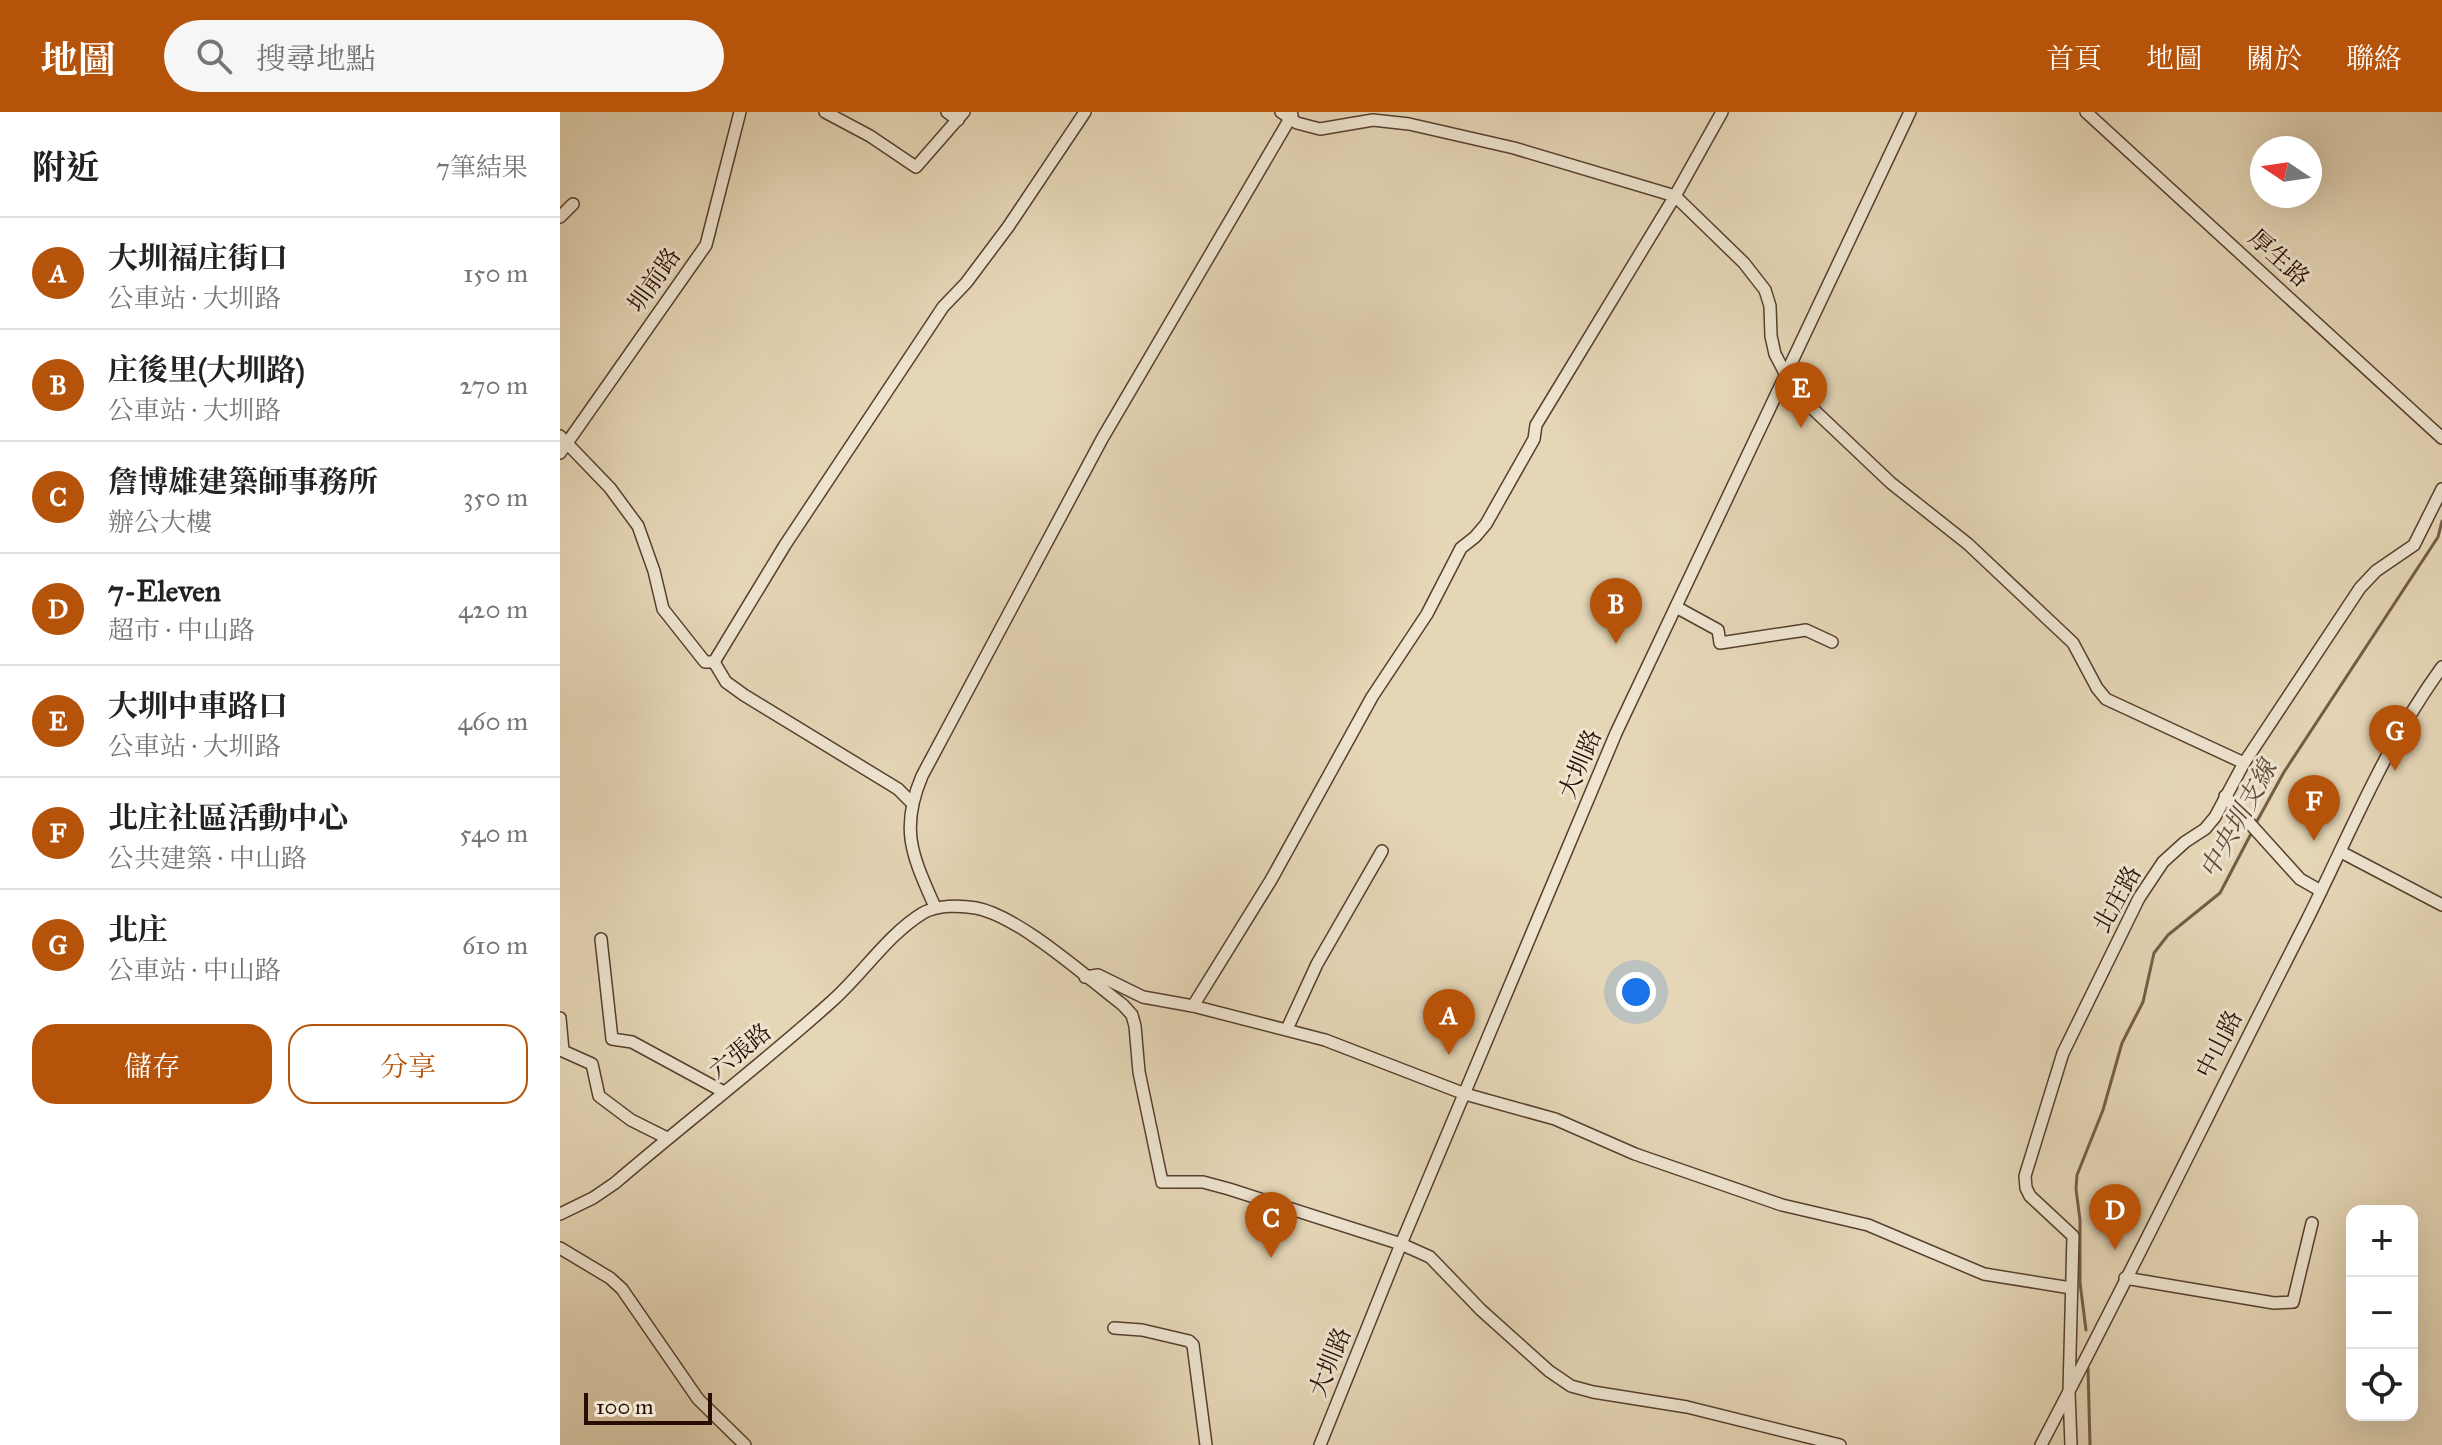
<!DOCTYPE html>
<html lang="zh-TW">
<meta charset="utf-8">
<style>
body{margin:0;font-family:"IM FELL Great Primer","Noto Serif TC",serif;background:#f6f6f6;color:#222}
.controls{position:absolute;right:24px;bottom:24px;display:grid;overflow:hidden;border-radius:16px;box-shadow:0 8px 32px #0002}
.controls button{width:72px;height:72px;display:grid;place-items:center;padding:0;border:0;border-bottom:2px solid #e0e0e0;background:#fff;color:#222;font:40px sans-serif}
.compass{position:absolute;left:1690px;top:24px;width:72px;height:72px;border-radius:50%;background:#fff;box-shadow:0 8px 32px #0002;rotate:283deg}
.scale{position:absolute;left:24px;bottom:20px;width:128px;box-sizing:border-box;padding-left:8px;border:4px solid #280d01;border-top:0;font-size:22px;line-height:28px;white-space:nowrap;color:#280d01;-webkit-text-stroke:6px #eee4d0;paint-order:stroke}
.you{position:absolute;left:1076px;top:880px;width:28px;height:28px;margin:-20px;border:6px solid #fff;border-radius:50%;background:#1a73e8;box-shadow:0 0 0 12px #1a73e833}
.badge{display:grid;place-items:center;width:52px;height:52px;border-radius:50%;background:#b45309;color:#fff;font-size:26px;font-weight:700}
.pin{position:absolute;translate:-50% -66px;filter:drop-shadow(0 2px 4px #0008)}
.pin::after{content:'';position:absolute;top:42px;width:28px;height:24px;background:inherit;clip-path:polygon(0 0,100% 0,50% 100%)}
.list{margin:0;padding:0;list-style:none}
h2{display:flex;justify-content:space-between;align-items:center;height:104px;margin:0;padding:0 32px;font-size:34px}
h2 small{font-size:26px;font-weight:400;color:#767676}
.list li{display:grid;grid-template-columns:52px 1fr auto;gap:24px;align-items:center;box-sizing:border-box;height:112px;padding:0 32px;border-top:2px solid #e0e0e0}
.list b{display:block;font-size:30px;white-space:nowrap}
.list p{margin:0;font-size:26px;white-space:nowrap;color:#767676}
.list em{font-size:26px;font-style:normal;color:#767676}
.actions{display:flex;gap:16px;padding:24px 32px}
.actions a{flex:1;padding:18px 0;border:2px solid #b45309;border-radius:24px;text-align:center;font-size:28px;color:#b45309}
.actions .main{background:#b45309;color:#fff}
.icon{flex:none;width:44px;height:44px;fill:none;stroke:currentColor;stroke-width:2;stroke-linecap:round;stroke-linejoin:round}
.map{position:relative;flex:none;width:1882px;height:1333px;overflow:hidden}
header{display:flex;align-items:center;gap:48px;box-sizing:border-box;height:112px;padding:0 40px;background:#b45309;color:#fff}
header strong{font-size:38px}
nav{display:flex;gap:44px;margin-inline-start:auto;font-size:28px}
.search{width:560px;height:72px;background:#f6f6f6;display:flex;align-items:center;gap:20px;box-sizing:border-box;padding:0 28px;border-radius:44px;color:#767676;font-size:30px}
main{display:flex}
aside{flex:1;background:#fff}
.map>svg:first-child{display:block}
</style>
<header>
<strong>地圖</strong>
<div class="search"><svg class="icon" aria-label="search" viewBox="0 0 24 24"><circle cx="10" cy="10" r="6"/><path d="M15 15l6 6"/></svg>搜尋地點</div>
<nav><a>首頁</a><a>地圖</a><a>關於</a><a>聯絡</a></nav>
</header>
<main>
<aside>
<h2>附近<small>7筆結果</small></h2>
<ul class="list">
<li><span class="badge">A</span><div><b>大圳福庄街口</b><p>公車站 · 大圳路</p></div><em>150 m</em></li>
<li><span class="badge">B</span><div><b>庄後里(大圳路)</b><p>公車站 · 大圳路</p></div><em>270 m</em></li>
<li><span class="badge">C</span><div><b>詹博雄建築師事務所</b><p>辦公大樓</p></div><em>350 m</em></li>
<li><span class="badge">D</span><div><b>7-Eleven</b><p>超市 · 中山路</p></div><em>420 m</em></li>
<li><span class="badge">E</span><div><b>大圳中車路口</b><p>公車站 · 大圳路</p></div><em>460 m</em></li>
<li><span class="badge">F</span><div><b>北庄社區活動中心</b><p>公共建築 · 中山路</p></div><em>540 m</em></li>
<li><span class="badge">G</span><div><b>北庄</b><p>公車站 · 中山路</p></div><em>610 m</em></li>
</ul>
<div class="actions"><a class="main">儲存</a><a>分享</a></div>
</aside>
<div class="map">
<svg width="1882" height="1333" viewBox="0 0 1882 1333">
<rect width="100%" height="100%" fill="#e5d6b6"/>
<filter id="stains"><feTurbulence type="fractalNoise" baseFrequency=".0025" numOctaves="4"/><feColorMatrix values="0 0 0 0 .2 0 0 0 0 .09 0 0 0 0 .02 0 0 0 .5 -.17"/></filter>
<radialGradient id="worn" r=".72"><stop offset=".6" stop-color="#630" stop-opacity="0"/><stop offset="1" stop-color="#630" stop-opacity=".3"/></radialGradient>
<g fill="none" stroke-linecap="round" stroke-linejoin="round">
<g stroke="#735d48" stroke-width="3">
<polyline points="1696,711 1724,660 1878,425 1882,409"/>
<polyline points="1526,1218 1520,1171 1520,1108 1516,1077 1517,1063 1543,998 1562,931 1583,890 1594,841 1608,823 1660,781 1693,718"/>
<polyline points="1528,1256 1530,1333"/>
</g>
<g stroke="#573f2e" stroke-width="14">
<g id="minor">
<polyline points="265,0 310,24 356,55 404,0"/>
<polyline points="387,0 398,8"/>
<polyline points="721,0 737,11 760,17 813,8 849,12 954,36 1115,84 1184,151 1205,178 1210,194 1211,224 1215,242 1226,263 1255,299 1331,371 1408,432 1513,531 1537,576 1546,587 1684,651"/>
<polyline points="1526,0 1882,326"/>
<polyline points="0,105 13,92"/>
<polyline points="0,324 50,376 78,414 94,459 103,497 145,550 154,550 166,570 184,583 338,677 351,690"/>
<polyline points="0,341 146,133 180,0"/>
<polyline points="1116,495 1158,518 1160,531 1246,518 1272,530"/>
<polyline points="154,550 225,433 383,195 406,171 448,115 525,0"/>
<polyline points="1665,684 1740,767 1761,779"/>
<polyline points="1781,740 1882,793"/>
<path d="M375,795C353,745 339,718 362,664L542,327L732,3"/>
<polyline points="41,827 52,927 72,930 164,980"/>
<polyline points="525,865 538,863 583,885 633,894 765,928 905,982 995,1007 1075,1042 1222,1093 1308,1113 1424,1162 1511,1176"/>
<polyline points="633,894 711,768 812,585 867,502 901,436 915,425 926,412 974,327 976,313 1115,84 1162,0"/>
<polyline points="0,906 3,939 32,952 39,984 71,1008 107,1026"/>
<polyline points="727,917 757,852 822,739"/>
<path d="M0,1102L33,1086L55,1071C126,1010 201,953 271,890C302,863 327,823 363,801C377,793 399,793 416,796C459,804 526,865 563,893L572,903L575,914L579,960L602,1070H643L669,1077L841,1132L870,1145L921,1198L989,1259L1011,1274L1033,1280L1127,1295L1280,1333"/>
<polyline points="0,1136 50,1166 62,1177 138,1287 185,1333"/>
<polyline points="1565,1166 1714,1191 1733,1190 1752,1111"/>
<polyline points="554,1216 582,1218 629,1229 633,1233 646,1333"/>
<polyline points="760,1333 841,1132 1056,621 1350,0"/>
<path d="M1481,1333C1572,1160 1657,984 1746,810C1789,724 1825,633 1882,555"/>
<polyline points="1511,1333 1509,1280 1513,1124 1470,1084 1466,1076 1465,1064 1503,941 1579,786 1603,750 1625,730 1645,717 1655,705 1684,651 1800,476 1816,459 1854,433 1882,377"/>
</g>
</g>
<use href="#minor" stroke="#eee4d0" stroke-width="11"/>
</g>
<g text-anchor="middle" stroke-width="6" stroke-linejoin="round" paint-order="stroke">
<g font-size="24" fill="#280d01" stroke="#eee4d0">
<text transform="translate(1719 146) rotate(42)" y="8">厚生路</text>
<text transform="translate(94 168) rotate(-55)" y="8">圳前路</text>
<text transform="translate(1020 652) rotate(-67)" y="8">大圳路</text>
<text transform="translate(1557 787) rotate(-61)" y="8">北庄路</text>
<text transform="translate(1659 932) rotate(-63)" y="8">中山路</text>
<text transform="translate(180 939) rotate(-39)" y="8">六張路</text>
<text transform="translate(770 1250) rotate(-68)" y="8">大圳路</text>
</g>
<g font-size="26" font-style="italic" fill="#604937" stroke="#eee4d0">
<text transform="translate(1678 707) rotate(-61)" y="9">中央圳支線</text>
</g>
</g>
<rect width="100%" height="100%" filter="url(#stains)"/>
<rect width="100%" height="100%" fill="url(#worn)"/>
</svg>
<div class="controls">
<button>+</button>
<button>−</button>
<button><svg class="icon" aria-label="locate" viewBox="0 0 24 24"><circle cx="12" cy="12" r="6"/><path d="M12 2v4M12 18v4M2 12h4M18 12h4"/></svg></button>
</div>
<svg class="compass" viewBox="-18 -18 36 36"><path d="M0-13l5 13h-10z" fill="#e53935"/><path d="M0 13l5-13h-10z" fill="#767676"/></svg>
<div class="scale">100 m</div>
<div class="you"></div>
<div class="pin badge" style="left:889px;top:943px">A</div>
<div class="pin badge" style="left:1056px;top:532px">B</div>
<div class="pin badge" style="left:711px;top:1146px">C</div>
<div class="pin badge" style="left:1555px;top:1138px">D</div>
<div class="pin badge" style="left:1241px;top:316px">E</div>
<div class="pin badge" style="left:1754px;top:729px">F</div>
<div class="pin badge" style="left:1835px;top:659px">G</div>
</div>
</main>
